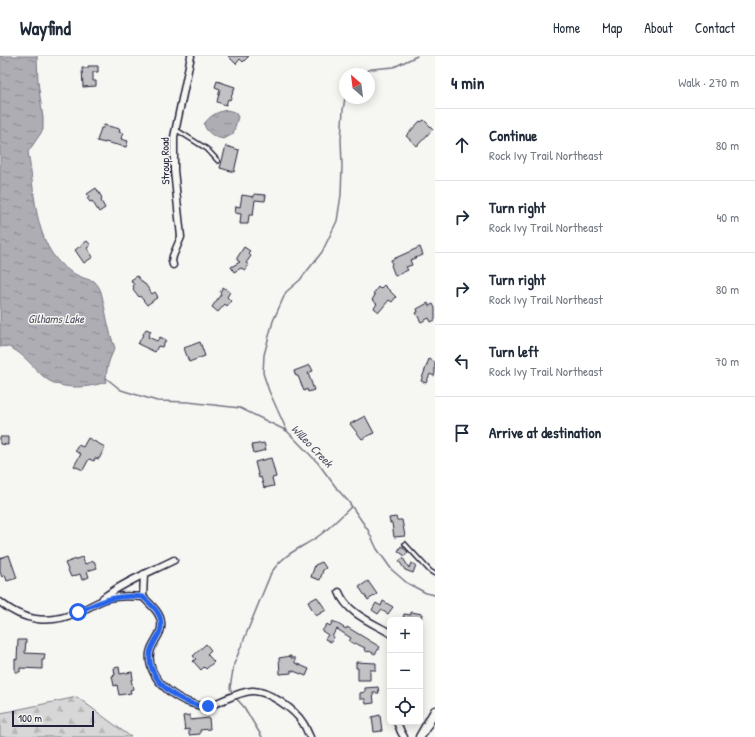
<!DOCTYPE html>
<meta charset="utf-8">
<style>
body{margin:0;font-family:"Patrick Hand",sans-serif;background:#f2f2f3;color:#1f2937}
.controls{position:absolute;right:12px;bottom:12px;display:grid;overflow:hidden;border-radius:6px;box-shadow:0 2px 10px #0003}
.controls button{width:36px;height:36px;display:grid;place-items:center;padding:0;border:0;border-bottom:1px solid #e0e1e3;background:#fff;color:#1f2937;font:20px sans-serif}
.compass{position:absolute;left:339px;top:12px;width:36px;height:36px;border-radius:50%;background:#fff;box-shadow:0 2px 10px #0003;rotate:332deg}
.scale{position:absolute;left:12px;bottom:10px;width:82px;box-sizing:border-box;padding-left:4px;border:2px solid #22223b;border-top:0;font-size:11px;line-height:14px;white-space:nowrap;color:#22223b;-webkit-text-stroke:3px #f6f6f2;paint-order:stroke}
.stop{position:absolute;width:12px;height:12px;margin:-9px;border:3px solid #2563eb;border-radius:50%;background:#fff}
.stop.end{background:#2563eb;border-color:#fff;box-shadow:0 1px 4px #0008}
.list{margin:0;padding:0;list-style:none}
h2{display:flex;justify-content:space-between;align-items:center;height:52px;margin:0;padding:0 16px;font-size:17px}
h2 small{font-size:13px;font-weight:400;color:#747a83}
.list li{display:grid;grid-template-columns:26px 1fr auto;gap:12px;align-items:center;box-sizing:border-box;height:72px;padding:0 16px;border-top:1px solid #e0e1e3}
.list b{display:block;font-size:15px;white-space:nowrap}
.list p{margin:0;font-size:13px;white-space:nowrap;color:#747a83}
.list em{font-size:13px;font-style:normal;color:#747a83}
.icon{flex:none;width:22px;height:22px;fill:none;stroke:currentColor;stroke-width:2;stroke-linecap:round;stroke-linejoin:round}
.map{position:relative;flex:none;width:435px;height:681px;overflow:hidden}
header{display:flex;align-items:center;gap:24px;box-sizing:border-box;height:56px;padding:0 20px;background:#fff;border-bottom:1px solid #e0e1e3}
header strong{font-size:19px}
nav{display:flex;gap:22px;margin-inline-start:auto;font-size:14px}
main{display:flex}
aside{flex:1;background:#fff}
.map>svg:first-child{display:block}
</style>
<header>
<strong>Wayfind</strong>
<nav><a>Home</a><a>Map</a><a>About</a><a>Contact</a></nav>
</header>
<main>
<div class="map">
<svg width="435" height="681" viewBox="0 0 435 681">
<defs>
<pattern id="forest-firs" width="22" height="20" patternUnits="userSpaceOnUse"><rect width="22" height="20" fill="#d7d7d7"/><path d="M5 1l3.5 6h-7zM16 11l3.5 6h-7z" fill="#b8b8b9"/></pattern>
<pattern id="water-ripples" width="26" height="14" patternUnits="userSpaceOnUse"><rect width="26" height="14" fill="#adadb3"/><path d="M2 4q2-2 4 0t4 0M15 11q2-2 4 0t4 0" fill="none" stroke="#8c8c93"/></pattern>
</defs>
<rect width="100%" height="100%" fill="#f6f6f2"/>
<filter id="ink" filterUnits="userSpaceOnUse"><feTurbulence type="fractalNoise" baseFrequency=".025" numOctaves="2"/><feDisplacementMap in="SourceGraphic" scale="8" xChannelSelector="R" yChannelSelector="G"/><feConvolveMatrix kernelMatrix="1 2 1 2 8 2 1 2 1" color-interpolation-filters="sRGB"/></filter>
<g filter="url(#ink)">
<polygon fill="url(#forest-firs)" stroke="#7c7c89" points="77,641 131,681 0,681 0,656 1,657"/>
<g fill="url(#water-ripples)" stroke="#757583">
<path d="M0,0H37L38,26L43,62V74L28,96C37,145 32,211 94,225C97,228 100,232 101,236C106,255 108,274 115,292C109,303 106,313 106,326C88,332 64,334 48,324C35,316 17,286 0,291Z"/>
<path d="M227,54L235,56L238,61L233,78L224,83C216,82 206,77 204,68C210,60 216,56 227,54Z"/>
</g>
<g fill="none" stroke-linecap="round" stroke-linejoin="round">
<g stroke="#757583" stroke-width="1.5">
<polyline points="359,18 372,13 394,11 417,0"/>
<polyline points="106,322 121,334 157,345 188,346 240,352 287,375 318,407 338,434 348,445 368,474 377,493 392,514 407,527 426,537 435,539"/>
<polyline points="287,375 269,335 263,317 264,299 273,265 286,236 300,224 322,196 337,165 341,139 342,110 341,83 343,54 345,42"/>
<path d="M233,638L230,632L234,608L271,517C286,495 301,493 320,479C331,471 341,460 351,451"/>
<polyline points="235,641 244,651 262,681"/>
</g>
</g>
<g fill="#c2c2c4" stroke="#22223b">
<polygon points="228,0 249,0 243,6 240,3 236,8"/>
<polygon points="88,10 98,10 98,16 93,16 93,25 96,25 96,30 83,31 82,12 88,12"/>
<polygon points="217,25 235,31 230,44 228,43 226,49 217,46 220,33 215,31"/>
<polygon points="424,64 433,73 417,90 406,80 420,65 421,66"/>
<polygon points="104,69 120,73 119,76 123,77 121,83 128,85 126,91 105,86 105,87 97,85 101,72 103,72"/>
<polygon points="226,90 239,94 234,116 220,112"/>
<polygon points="96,132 101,140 102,143 101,145 105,152 99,156 92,145 90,146 87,142 89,141 87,138"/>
<polygon points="254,138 266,139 265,145 255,144 253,159 249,159 248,168 240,168 241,158 235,157 236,150 240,151 242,139 254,141"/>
<polygon points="87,185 91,189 87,192 93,201 84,207 75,194"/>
<polygon points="244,191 250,195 248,197 251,200 246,207 249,209 245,214 241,212 234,216 231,211 240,206 237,204 237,202"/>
<polygon points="420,191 423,199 410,204 412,209 406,211 408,214 395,220 391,209 392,208 391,204"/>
<polygon points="137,220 144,228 145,228 152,238 155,236 158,241 147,249 140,240 139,241 133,233 134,232 133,230 134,229 131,224"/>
<polygon points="384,229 396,241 392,246 389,244 379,256 374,252 377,248 372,244 375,239 373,238 378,231 380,233"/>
<polygon points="223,231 230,236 227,241 231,245 227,250 225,248 218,256 212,251 221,238 220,236"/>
<polygon points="428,247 429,250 433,248 435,252 435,264 431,266 429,262 421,266 416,257 418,256 417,253"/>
<polygon points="146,273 151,275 148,281 157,285 160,281 166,284 162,291 158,290 155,296 138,288"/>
<polygon points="200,286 205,300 189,306 184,292"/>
<polygon points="429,303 435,306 435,317 434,320 430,318 426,327 421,325"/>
<polygon points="310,309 313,315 308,317 314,334 308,336 307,333 304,335 298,320 296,320 294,315"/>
<polygon points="365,360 374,377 362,383 350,368"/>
<polygon points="0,381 8,381 8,389 0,388"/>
<polygon points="88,382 105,391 99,403 95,402 94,405 89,403 83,414 74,410 81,398 75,395 78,389 83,391"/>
<polygon points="264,387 266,394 254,397 252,389"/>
<polygon points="271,402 276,421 272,422 274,430 264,432 261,421 259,422 255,406"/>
<polygon points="396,461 397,464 402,464 405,480 394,481 392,467 390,467 389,462"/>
<polygon points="401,490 408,496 405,500 398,495"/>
<polygon points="9,499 17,522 7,525 5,519 2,521 0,516 0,502"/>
<polygon points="82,501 85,508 94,505 97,512 87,515 89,521 82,524 80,518 71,521 65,507"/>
<polygon points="403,502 409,512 411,507 416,509 413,517 405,514 399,505"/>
<polygon points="322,506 326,512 323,514 320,524 311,521 315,509"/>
<polygon points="368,525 377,538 368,544 359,531"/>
<polygon points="317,541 326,554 316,560 308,546"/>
<polygon points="383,545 393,551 388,558 381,554 378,558 372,554 376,547 381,550"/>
<polygon points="411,556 422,558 421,564 403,564 404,558 411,559"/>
<polygon points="333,565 346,573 347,571 380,591 375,598 369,595 368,596 364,594 365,592 355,587 354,588 349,585 351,582 337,573 332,580 334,581 331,586 325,583 328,579 322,575 327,568 330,570"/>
<polygon points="18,584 26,584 25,597 45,598 44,604 42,604 42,613 20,612 20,616 15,616 15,603 17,604"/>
<polygon points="206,588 211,594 207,598 214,606 206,613 204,611 201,614 193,605 196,603 193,600"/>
<polygon points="291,600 291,602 295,602 295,607 309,613 306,620 291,614 291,617 280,618 279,602"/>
<polygon points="356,606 376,607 376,614 370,614 370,624 358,624 358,612 356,612"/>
<polygon points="119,611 120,618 132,616 133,623 131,623 133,633 130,634 131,637 119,639 117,629 114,630 112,620 115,619 114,612"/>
<polygon points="378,631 379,637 373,637 374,647 366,648 365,643 360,643 360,637 365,636 365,632"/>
<polygon points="190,659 190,664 209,662 210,673 200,674 200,678 189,679 189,673 185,674 183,660"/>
<polygon points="380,659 382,675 374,676 372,661"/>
</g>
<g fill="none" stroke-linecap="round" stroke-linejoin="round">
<g stroke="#22223b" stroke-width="6">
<g id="lane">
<polyline points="175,73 207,93 218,105"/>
<polyline points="405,488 430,515 435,518"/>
</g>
</g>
<g stroke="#22223b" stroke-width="9">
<g id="street">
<polyline points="173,209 172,205 173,200 181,181 174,114 174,81 191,0"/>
<path d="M339,536C347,557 371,566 390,577"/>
<polyline points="143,541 144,518"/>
<path d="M103,542C124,526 150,516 174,504"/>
<path d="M0,546C23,565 50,569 78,556C89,552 98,545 109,542C121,539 132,540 143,541C150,548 160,556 161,566C163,579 152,585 150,597C146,625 183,651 208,650C222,646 237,636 252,635C268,634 295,654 303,667C306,671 307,676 310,681"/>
<polyline points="397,666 401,676 404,681"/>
</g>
</g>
<g stroke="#22223b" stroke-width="11">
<polyline id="secondary" points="420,681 435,655"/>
</g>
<use href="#lane" stroke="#f6f6f2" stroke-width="3"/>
<use href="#street" stroke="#f6f6f2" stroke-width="6"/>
<use href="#secondary" stroke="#f6f6f2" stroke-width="8"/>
</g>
</g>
<g fill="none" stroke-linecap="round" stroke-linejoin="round" filter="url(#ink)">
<path stroke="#2563eb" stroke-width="5" d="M78,556C102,544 117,538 143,541C150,548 160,555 161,566C163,578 152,585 150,597C146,625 183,651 208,650"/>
</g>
<g text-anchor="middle" stroke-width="3" stroke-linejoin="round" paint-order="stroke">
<g font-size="11" fill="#22223b" stroke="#f6f6f2">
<text transform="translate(165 105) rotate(-91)" y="4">Stroup Road</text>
</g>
<g font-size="12" font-style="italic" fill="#535365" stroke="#f6f6f2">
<text x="56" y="267">Gilhams Lake</text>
<text transform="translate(312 390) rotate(46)" y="4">Willeo Creek</text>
</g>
</g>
</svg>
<div class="controls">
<button>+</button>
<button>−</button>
<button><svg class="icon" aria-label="locate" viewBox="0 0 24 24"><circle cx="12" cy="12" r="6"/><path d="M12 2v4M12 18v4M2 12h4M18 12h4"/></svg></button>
</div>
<svg class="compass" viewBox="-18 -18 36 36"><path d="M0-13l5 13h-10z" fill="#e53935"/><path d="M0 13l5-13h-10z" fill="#747a83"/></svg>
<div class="scale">100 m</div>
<div class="stop" style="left:78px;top:556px"></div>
<div class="stop end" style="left:208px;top:650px"></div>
</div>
<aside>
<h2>4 min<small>Walk · 270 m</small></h2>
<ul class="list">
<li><svg class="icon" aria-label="ahead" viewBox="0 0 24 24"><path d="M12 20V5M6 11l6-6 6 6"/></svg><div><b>Continue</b><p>Rock Ivy Trail Northeast</p></div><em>80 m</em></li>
<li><svg class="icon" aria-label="right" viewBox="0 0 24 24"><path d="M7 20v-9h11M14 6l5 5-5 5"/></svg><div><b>Turn right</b><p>Rock Ivy Trail Northeast</p></div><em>40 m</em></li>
<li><svg class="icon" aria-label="right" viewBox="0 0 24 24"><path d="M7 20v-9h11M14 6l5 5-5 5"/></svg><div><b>Turn right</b><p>Rock Ivy Trail Northeast</p></div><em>80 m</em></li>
<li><svg class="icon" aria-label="left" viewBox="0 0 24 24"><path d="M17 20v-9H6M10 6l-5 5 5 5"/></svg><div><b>Turn left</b><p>Rock Ivy Trail Northeast</p></div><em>70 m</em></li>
<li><svg class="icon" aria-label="arrive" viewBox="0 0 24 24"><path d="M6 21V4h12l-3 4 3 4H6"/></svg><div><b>Arrive at destination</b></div></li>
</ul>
</aside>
</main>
